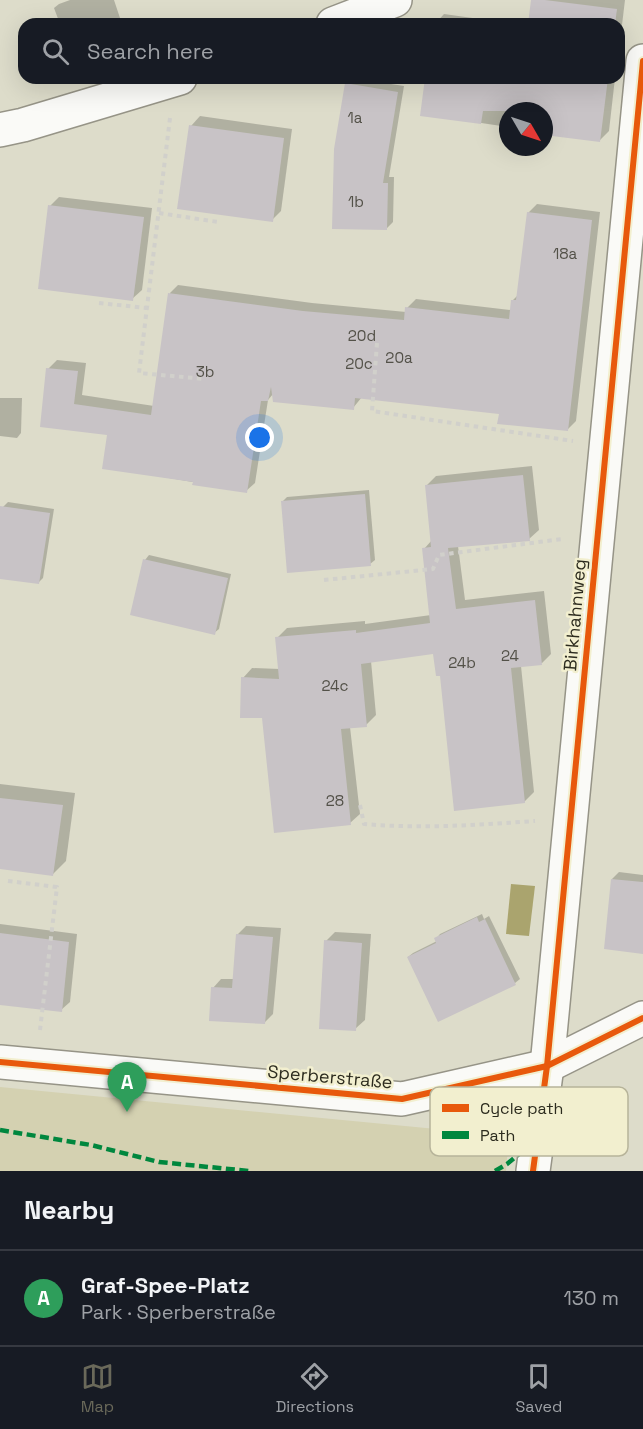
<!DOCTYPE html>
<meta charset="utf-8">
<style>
body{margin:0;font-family:"Space Grotesk",sans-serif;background:#20242c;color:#f1f3f6}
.compass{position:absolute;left:499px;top:102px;width:54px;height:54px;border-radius:50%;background:#171b24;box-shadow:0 6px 24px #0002;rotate:129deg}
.you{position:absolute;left:260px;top:438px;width:21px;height:21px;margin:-15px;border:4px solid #fff;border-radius:50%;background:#1a73e8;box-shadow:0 0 0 9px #1a73e833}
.badge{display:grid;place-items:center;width:39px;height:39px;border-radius:50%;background:#6a695a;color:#fff;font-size:20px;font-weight:700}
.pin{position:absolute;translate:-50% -50px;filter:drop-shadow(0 2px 3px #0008)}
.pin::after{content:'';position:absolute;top:32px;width:21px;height:18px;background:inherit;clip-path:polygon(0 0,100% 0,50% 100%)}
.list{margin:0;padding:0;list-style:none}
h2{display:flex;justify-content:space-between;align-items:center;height:78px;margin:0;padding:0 24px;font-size:26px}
h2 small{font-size:20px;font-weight:400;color:#9ea1a6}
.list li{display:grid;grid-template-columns:39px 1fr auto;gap:18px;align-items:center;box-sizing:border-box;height:96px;padding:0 24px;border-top:2px solid #363941}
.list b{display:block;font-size:22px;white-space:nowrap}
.list p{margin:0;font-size:20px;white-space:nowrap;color:#9ea1a6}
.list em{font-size:20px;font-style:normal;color:#9ea1a6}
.icon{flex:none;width:33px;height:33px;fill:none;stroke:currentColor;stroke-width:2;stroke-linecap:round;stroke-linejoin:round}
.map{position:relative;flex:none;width:643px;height:1171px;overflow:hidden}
.search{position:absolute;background:#171b24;box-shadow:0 6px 24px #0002;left:18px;right:18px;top:18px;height:66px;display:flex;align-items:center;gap:15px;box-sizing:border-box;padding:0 21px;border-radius:18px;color:#9ea1a6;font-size:22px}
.sheet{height:174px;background:#171b24}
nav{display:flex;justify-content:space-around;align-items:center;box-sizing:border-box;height:84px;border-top:2px solid #363941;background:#171b24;font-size:16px;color:#9ea1a6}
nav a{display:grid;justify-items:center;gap:3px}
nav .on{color:#6a695a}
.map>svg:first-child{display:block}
</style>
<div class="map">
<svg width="643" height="1171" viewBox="0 0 643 1171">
<rect width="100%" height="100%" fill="#dddcca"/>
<polygon fill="#d4d1b1" points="0,1087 509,1136 506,1171 0,1171"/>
<polygon fill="#aaa46e" points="511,884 535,886 529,936 506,934"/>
<g fill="#0003">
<polygon points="70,0 114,0 122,24 60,24 54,8 59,4"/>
<polygon points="532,0 625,0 619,50 619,24 529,24"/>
<polygon points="444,14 515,24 435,24"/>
<polygon points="352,78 404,86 389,177 394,177 393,222 386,229 346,84"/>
<polygon points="427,78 615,78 609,131 600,140 544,133 544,111 508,111 508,127 421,114"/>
<polygon points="200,116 292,129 281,211 272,220 191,126"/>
<polygon points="59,197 152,208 142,290 132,299 50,206"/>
<polygon points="537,204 600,212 576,421 567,430 500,412 362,397 353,408 273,394 268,400 255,483 246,491 104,467 109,434 42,426 48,369 57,360 86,363 82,395 154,406 170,293 178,285 312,303 406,312 407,308 416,299 511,310 513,300 518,295 528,213"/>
<polygon points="0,398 22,398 21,433 17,438 0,436"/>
<polygon points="532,466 539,530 529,539 458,546 465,600 544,591 551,654 542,663 521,666 534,792 524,802 441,674 435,652 371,661 376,715 366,725 350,727 360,814 350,823 263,717 243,678 252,668 280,669 277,638 287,628 365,621 365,624 431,615 424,549 432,540 426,486 436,476"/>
<polygon points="369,490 375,560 370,564 283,501 287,497"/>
<polygon points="8,502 54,509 43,578 39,582 0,577 0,529 3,507"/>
<polygon points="149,555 231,574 219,629 214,633 145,560"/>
<polygon points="0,784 75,793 66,861 53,874 0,868"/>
<polygon points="619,872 643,875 643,952 612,879"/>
<polygon points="482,914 484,919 489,916 520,979 515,983 408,957 413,953 437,941 436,939 440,934"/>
<polygon points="0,924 77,934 70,1002 61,1010 0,1004"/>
<polygon points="246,926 281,928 273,1014 264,1023 213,988 221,979 234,979 237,935"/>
<polygon points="335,932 371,934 365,1020 355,1029 326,941"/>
</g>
<g fill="#c8c3c6">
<polygon points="531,0 545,0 617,9 615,24 528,24"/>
<polygon points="425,78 608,78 600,142 544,135 544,111 483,111 481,124 420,116"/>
<polygon points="345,83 398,92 383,183 388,183 387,230 332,229 334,149"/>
<polygon points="189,125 284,138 273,222 177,209"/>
<polygon points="48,205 144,217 133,301 38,289"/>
<polygon points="527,212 592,220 568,431 497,424 499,414 355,398 354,410 273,402 271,387 268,401 261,401 247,493 192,485 193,482 102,469 107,435 40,427 46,368 78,371 74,404 151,415 168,293 303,311 404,320 405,307 509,319 511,300 516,300"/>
<polygon points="523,475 530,541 448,548 456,609 535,600 542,665 511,668 525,803 454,811 440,676 436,676 433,654 361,664 367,727 341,729 351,825 274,833 262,718 240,718 241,677 279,679 275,637 356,630 356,633 430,623 422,548 431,547 425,485"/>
<polygon points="365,494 371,566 287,573 281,501"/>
<polygon points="0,506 50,513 39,584 0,579"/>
<polygon points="143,559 228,578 215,635 130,615"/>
<polygon points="0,798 63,805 53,876 0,869"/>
<polygon points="611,879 643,882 643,954 604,949"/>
<polygon points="477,917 479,922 485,919 516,985 438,1022 407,957 436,943 434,938"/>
<polygon points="0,933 69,942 62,1012 0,1005"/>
<polygon points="236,934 273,937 265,1024 209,1021 211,987 232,988"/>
<polygon points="324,940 362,943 356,1031 319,1029"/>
</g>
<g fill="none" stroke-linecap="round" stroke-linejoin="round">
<g stroke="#969487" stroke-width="36">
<g id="minor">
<polyline points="333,24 395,0"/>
<polyline points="0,130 23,125 180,78"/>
<polyline points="0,1062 402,1099 547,1066 643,1018"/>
<polyline points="533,1171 547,1066 643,61"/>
</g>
</g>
<g stroke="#d1d0cb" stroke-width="4" stroke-dasharray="4.5 4.5" stroke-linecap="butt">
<polyline points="170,118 139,373 205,379"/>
<polyline points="159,213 218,222"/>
<polyline points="99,303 147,308"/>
<polyline points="377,343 372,411 573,441"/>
<polyline points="324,580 433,569 439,555 562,539"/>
<path d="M360,805L364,824C421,829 478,825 535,821"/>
<polyline points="8,881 57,887 40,1030"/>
</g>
<use href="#minor" stroke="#fafaf7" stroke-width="33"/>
<g stroke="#00873e" stroke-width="4.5" stroke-dasharray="9 4.5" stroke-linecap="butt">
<polyline points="0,1130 91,1145 159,1162 249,1171"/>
<polyline points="495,1171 507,1164 536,1140"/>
</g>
<g stroke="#f2efcf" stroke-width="10">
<g id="cycleway">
<polyline points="0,1062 402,1099 547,1066 643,1018"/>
<polyline points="533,1171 547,1066 643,61"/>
</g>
</g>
<use href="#cycleway" stroke="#e8590c" stroke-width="6"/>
</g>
<g text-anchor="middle" stroke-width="5" stroke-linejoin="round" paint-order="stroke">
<g font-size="15" fill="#535148">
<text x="355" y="123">1a</text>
<text x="356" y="207">1b</text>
<text x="565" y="259">18a</text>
<text x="362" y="341">20d</text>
<text x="399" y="363">20a</text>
<text x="359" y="369">20c</text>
<text x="205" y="377">3b</text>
<text x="510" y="661">24</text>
<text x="462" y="668">24b</text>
<text x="335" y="691">24c</text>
<text x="335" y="806">28</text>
</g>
<g font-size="18" fill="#2c2b1e" stroke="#f2efcf">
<text transform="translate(575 615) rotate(-85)" y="6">Birkhahnweg</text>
<text transform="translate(330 1077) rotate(5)" y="6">Sperberstraße</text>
</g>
</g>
<rect x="430" y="1087" width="198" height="69" rx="9" fill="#f2efcf" stroke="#b7b49a" stroke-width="1.5"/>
<rect x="442" y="1104" width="27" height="8" fill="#e8590c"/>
<rect x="442" y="1131" width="27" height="8" fill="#00873e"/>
<g font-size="16" fill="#2c2b1e">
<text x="480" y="1114">Cycle path</text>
<text x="480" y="1141">Path</text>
</g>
</svg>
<svg class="compass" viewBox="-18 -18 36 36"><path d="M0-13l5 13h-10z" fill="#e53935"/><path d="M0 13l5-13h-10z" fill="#9ea1a6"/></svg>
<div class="you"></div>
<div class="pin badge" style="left:127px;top:1112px;background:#2e9e5b">A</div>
<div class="search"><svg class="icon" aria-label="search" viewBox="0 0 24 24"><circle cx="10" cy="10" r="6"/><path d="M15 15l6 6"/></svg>Search here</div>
</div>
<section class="sheet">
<h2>Nearby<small></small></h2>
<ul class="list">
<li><span class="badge" style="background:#2e9e5b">A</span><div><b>Graf-Spee-Platz</b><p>Park · Sperberstraße</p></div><em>130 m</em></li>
</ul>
</section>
<nav>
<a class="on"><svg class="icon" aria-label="map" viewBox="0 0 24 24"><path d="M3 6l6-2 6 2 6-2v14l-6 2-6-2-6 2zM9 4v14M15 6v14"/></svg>Map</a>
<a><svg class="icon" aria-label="directions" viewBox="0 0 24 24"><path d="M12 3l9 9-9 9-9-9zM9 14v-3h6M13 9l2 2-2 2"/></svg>Directions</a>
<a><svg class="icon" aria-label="saved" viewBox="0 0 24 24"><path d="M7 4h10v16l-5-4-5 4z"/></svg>Saved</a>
</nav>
